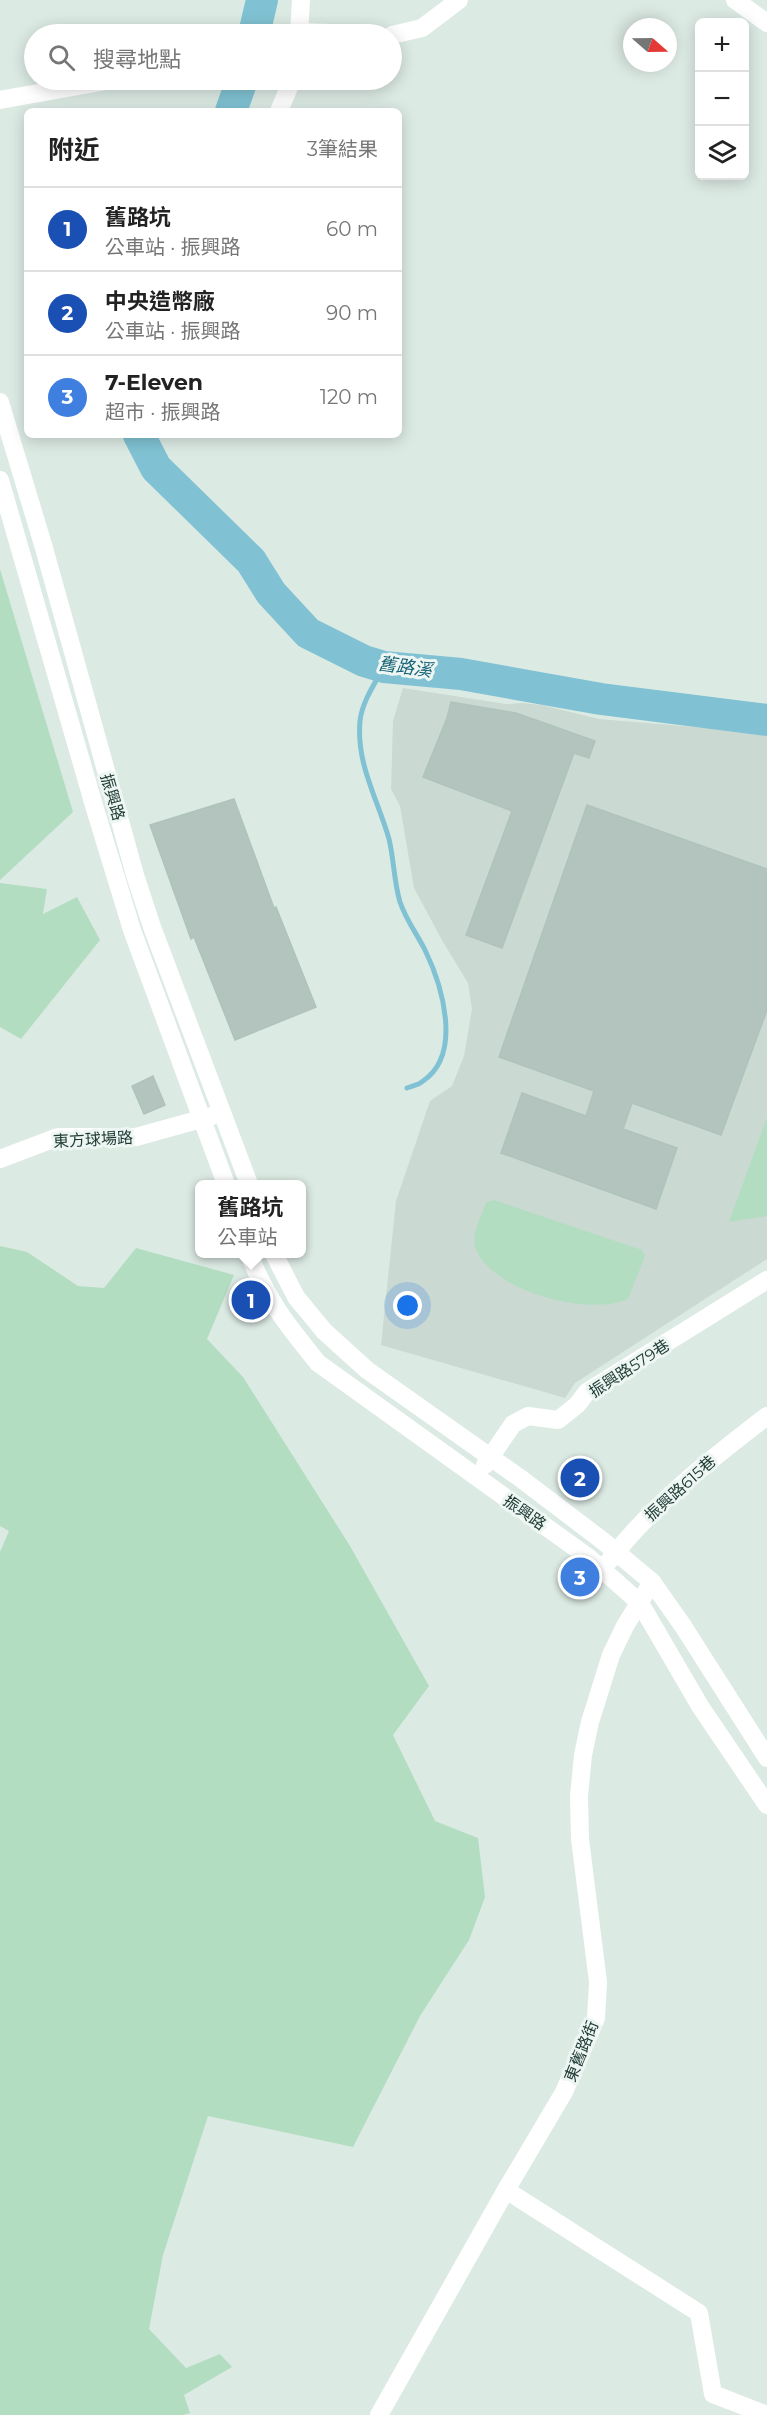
<!DOCTYPE html>
<html lang="zh-TW">
<meta charset="utf-8">
<style>
body{margin:0;font-family:Montserrat,"Noto Sans TC",sans-serif;background:#f2f2f2;color:#222}
.controls{position:absolute;right:18px;top:18px;display:grid;overflow:hidden;border-radius:9px;box-shadow:0 3px 15px #0003}
.controls button{width:54px;height:54px;display:grid;place-items:center;padding:0;border:0;border-bottom:2px solid #e0e0e0;background:#fff;color:#222;font:30px sans-serif}
.compass{position:absolute;left:623px;top:18px;width:54px;height:54px;border-radius:50%;background:#fff;box-shadow:0 3px 15px #0003;rotate:110deg}
.you{position:absolute;left:408px;top:1306px;width:21px;height:21px;margin:-15px;border:4px solid #fff;border-radius:50%;background:#1a73e8;box-shadow:0 0 0 9px #1a73e833}
.badge{display:grid;place-items:center;width:39px;height:39px;border-radius:50%;background:#b45309;color:#fff;font-size:20px;font-weight:700}
.pin{position:absolute;translate:-50% -50%;border:3px solid #fff;box-shadow:0 2px 6px #0006}
.popup{position:absolute;left:195px;top:1180px;width:111px;height:78px;box-sizing:border-box;display:grid;place-content:center;border-radius:9px;background:#fff;filter:drop-shadow(0 2px 4px #0005);font-size:20px;white-space:nowrap;color:#767676}
.popup b{font-size:22px;color:#222}
.popup::after{content:'';position:absolute;left:50%;top:100%;margin-left:-12px;border:12px solid transparent;border-top-color:#fff}
.list{margin:0;padding:0;list-style:none}
h2{display:flex;justify-content:space-between;align-items:center;height:78px;margin:0;padding:0 24px;font-size:26px}
h2 small{font-size:20px;font-weight:400;color:#767676}
.list li{display:grid;grid-template-columns:39px 1fr auto;gap:18px;align-items:center;box-sizing:border-box;height:84px;padding:0 24px;border-top:2px solid #e0e0e0}
.list b{display:block;font-size:22px;white-space:nowrap}
.list p{margin:0;font-size:20px;white-space:nowrap;color:#767676}
.list em{font-size:20px;font-style:normal;color:#767676}
.icon{flex:none;width:33px;height:33px;fill:none;stroke:currentColor;stroke-width:2;stroke-linecap:round;stroke-linejoin:round}
.map{position:relative;flex:none;width:767px;height:2415px;overflow:hidden}
.search{position:absolute;background:#fff;box-shadow:0 3px 15px #0003;left:24px;top:24px;width:378px;height:66px;display:flex;align-items:center;gap:15px;box-sizing:border-box;padding:0 21px;border-radius:33px;color:#767676;font-size:22px}
.panel{position:absolute;background:#fff;box-shadow:0 3px 15px #0003;left:24px;top:108px;width:378px;height:330px;border-radius:9px}
.map>svg:first-child{display:block}
</style>
<div class="map">
<svg width="767" height="2415" viewBox="0 0 767 2415">
<rect width="100%" height="100%" fill="#dceae4"/>
<polygon fill="#cbd9d3" points="403,688 506,704 522,703 542,705 599,719 767,733 767,1259 575,1383 565,1398 381,1345 396,1201 430,1101 452,1086 464,1056 472,1009 468,983 443,942 414,888 400,806 391,789 393,721"/>
<g fill="#b3ddc1">
<polygon points="0,569 73,812 0,880"/>
<polygon points="0,883 47,889 43,914 77,897 100,940 21,1039 0,1027"/>
<polygon points="767,1117 767,1216 729,1222"/>
<path d="M494,1200L642,1250L645,1256L628,1299C589,1317 490,1291 475,1247C471,1234 482,1215 486,1202Z"/>
<polygon points="0,1246 27,1252 78,1286 104,1288 136,1248 234,1275 207,1339 243,1377 350,1546 429,1686 393,1735 435,1821 478,1838 485,1897 469,1940 420,2016 353,2147 208,2116 163,2255 149,2329 186,2368 220,2354 232,2367 184,2395 190,2413 183,2415 0,2415 0,1552 9,1531 0,1526"/>
</g>
<g fill="none" stroke-linecap="round" stroke-linejoin="round">
<path stroke="#80c2d3" stroke-width="5" d="M384,667C375,683 362,702 360,721C356,764 378,800 389,839C394,860 394,882 400,902C406,920 417,934 425,950C442,985 463,1054 423,1081C419,1085 412,1086 407,1088"/>
<g stroke="#80c2d3" stroke-width="32">
<polyline points="254,34 262,0"/>
<polyline points="231,111 242,80"/>
<polyline points="139,435 156,468 251,561 271,593 308,633 364,661 384,667 461,674 601,699 767,720"/>
</g>
</g>
<g fill="#b2c4bd" stroke="#afc3bc" stroke-width="1.5">
<polygon points="451,702 516,713 595,741 589,758 574,753 502,948 466,935 512,811 423,777 447,718"/>
<polygon points="234,799 274,908 276,907 316,1007 235,1040 194,937 191,939 150,825"/>
<polygon points="587,805 767,869 767,1010 721,1135 632,1103 623,1129 677,1148 656,1209 501,1153 522,1093 586,1116 594,1091 499,1057"/>
<polygon points="153,1076 165,1105 144,1114 132,1086"/>
</g>
<g fill="none" stroke-linecap="round" stroke-linejoin="round">
<g stroke="#fff" stroke-width="18">
<polyline points="735,0 767,23"/>
<polyline points="288,34 299,32 361,34"/>
<polyline points="299,34 301,0"/>
<polyline points="392,35 422,28 459,0"/>
<polyline points="0,100 112,80"/>
<polyline points="279,111 292,80"/>
<polyline points="0,402 44,548 135,875 152,927 249,1184"/>
<polyline points="0,480 95,809 132,930 226,1184"/>
<polyline points="0,1159 58,1137 136,1137 212,1116"/>
<path d="M249,1254C266,1299 288,1326 318,1363L588,1557L640,1603L700,1706L767,1805"/>
<polyline points="274,1254 296,1297 324,1331 367,1370 520,1478 603,1541 652,1582 683,1626 767,1758"/>
<polyline points="485,1465 513,1424 528,1416 558,1420 577,1405 587,1392 767,1280"/>
<path d="M609,1561C653,1504 711,1459 767,1416"/>
<polyline points="506,2190 699,2313 713,2394 767,2415"/>
<polyline points="379,2415 506,2190 564,2092 596,2018 598,1982 580,1839 579,1796 583,1755 590,1722 611,1655 625,1626 652,1582"/>
</g>
</g>
<g text-anchor="middle" stroke-width="6" stroke-linejoin="round" paint-order="stroke">
<g font-size="16" fill="#1e3933" stroke="#edf6f2">
<text transform="translate(113 797) rotate(74)" y="6">振興路</text>
<text transform="translate(93 1139) rotate(-3)" y="6">東方球場路</text>
<text transform="translate(629 1368) rotate(-33)" y="6">振興路579巷</text>
<text transform="translate(680 1488) rotate(-42)" y="6">振興路615巷</text>
<text transform="translate(525 1512) rotate(35)" y="6">振興路</text>
<text transform="translate(581 2051) rotate(-68)" y="6">東舊路街</text>
</g>
<g font-size="18" font-style="italic" fill="#166277" stroke="#edf6f2">
<text transform="translate(405 667) rotate(8)" y="6">舊路溪</text>
</g>
</g>
</svg>
<div class="controls">
<button>+</button>
<button>−</button>
<button><svg class="icon" aria-label="layers" viewBox="0 0 24 24"><path d="M12 4l9 5-9 5-9-5zM3 14l9 5 9-5"/></svg></button>
</div>
<svg class="compass" viewBox="-18 -18 36 36"><path d="M0-13l5 13h-10z" fill="#e53935"/><path d="M0 13l5-13h-10z" fill="#767676"/></svg>
<div class="you"></div>
<div class="pin badge" style="left:251px;top:1300px;background:#1a4fb4">1</div>
<div class="popup"><b>舊路坑</b>公車站</div>
<div class="pin badge" style="left:580px;top:1478px;background:#1a4fb4">2</div>
<div class="pin badge" style="left:580px;top:1577px;background:#3f7fe0">3</div>
<div class="search"><svg class="icon" aria-label="search" viewBox="0 0 24 24"><circle cx="10" cy="10" r="6"/><path d="M15 15l6 6"/></svg>搜尋地點</div>
<section class="panel">
<h2>附近<small>3筆結果</small></h2>
<ul class="list">
<li><span class="badge" style="background:#1a4fb4">1</span><div><b>舊路坑</b><p>公車站 · 振興路</p></div><em>60 m</em></li>
<li><span class="badge" style="background:#1a4fb4">2</span><div><b>中央造幣廠</b><p>公車站 · 振興路</p></div><em>90 m</em></li>
<li><span class="badge" style="background:#3f7fe0">3</span><div><b>7-Eleven</b><p>超市 · 振興路</p></div><em>120 m</em></li>
</ul>
</section>
</div>
